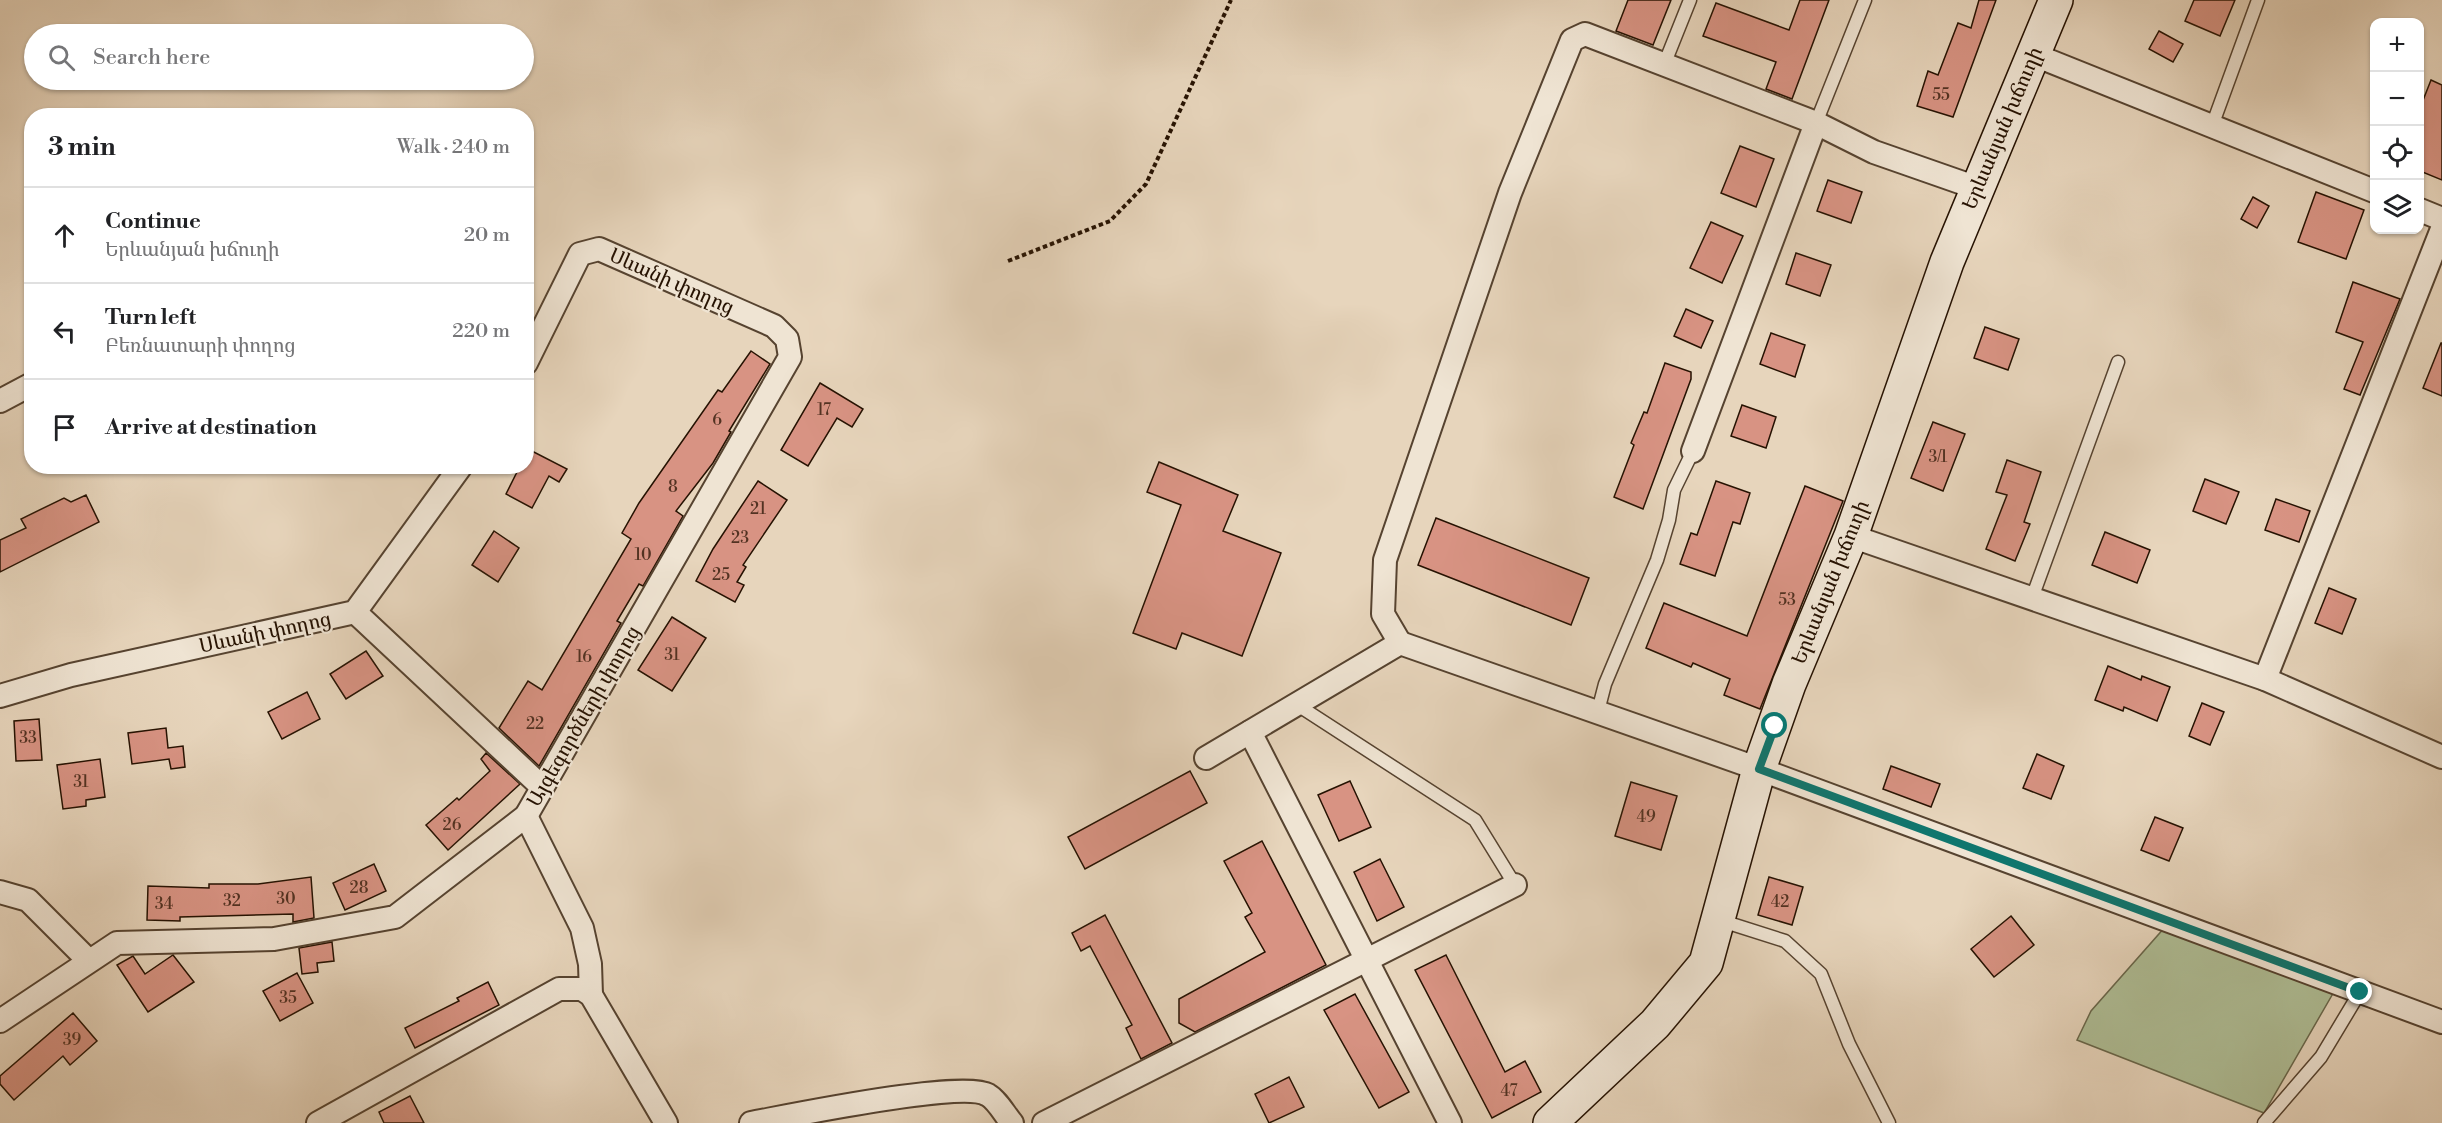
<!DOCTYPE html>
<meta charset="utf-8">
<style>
body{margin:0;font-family:"Libre Bodoni","Noto Serif Armenian",serif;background:#f2f2f2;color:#202124}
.controls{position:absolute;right:18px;top:18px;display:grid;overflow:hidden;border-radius:12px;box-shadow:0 2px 4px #0004}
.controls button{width:54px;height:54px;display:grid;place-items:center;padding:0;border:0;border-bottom:2px solid #e0e0e0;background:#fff;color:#202124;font:30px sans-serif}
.stop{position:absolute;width:18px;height:18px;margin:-14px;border:4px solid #0f766e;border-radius:50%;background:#fff}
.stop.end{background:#0f766e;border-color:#fff;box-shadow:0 2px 6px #0008}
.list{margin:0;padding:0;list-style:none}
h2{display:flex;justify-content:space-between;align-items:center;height:78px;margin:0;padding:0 24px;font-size:26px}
h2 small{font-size:20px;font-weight:400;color:#757577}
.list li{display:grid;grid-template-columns:39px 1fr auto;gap:18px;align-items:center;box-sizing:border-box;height:96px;padding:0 24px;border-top:2px solid #e0e0e0}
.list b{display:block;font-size:22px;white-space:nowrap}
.list p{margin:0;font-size:20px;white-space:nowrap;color:#757577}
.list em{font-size:20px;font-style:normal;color:#757577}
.icon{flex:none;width:33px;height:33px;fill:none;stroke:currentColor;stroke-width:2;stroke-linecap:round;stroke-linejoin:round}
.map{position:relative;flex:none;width:2442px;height:1123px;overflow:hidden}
.search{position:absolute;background:#fff;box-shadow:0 2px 4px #0004;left:24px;top:24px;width:510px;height:66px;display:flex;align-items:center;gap:15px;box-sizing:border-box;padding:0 21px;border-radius:33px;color:#757577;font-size:22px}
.panel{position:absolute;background:#fff;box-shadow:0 2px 4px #0004;left:24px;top:108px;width:510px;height:366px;border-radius:24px}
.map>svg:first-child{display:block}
</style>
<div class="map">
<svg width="2442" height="1123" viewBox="0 0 2442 1123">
<rect width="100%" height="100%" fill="#e7d5bc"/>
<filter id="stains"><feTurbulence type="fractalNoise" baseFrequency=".00333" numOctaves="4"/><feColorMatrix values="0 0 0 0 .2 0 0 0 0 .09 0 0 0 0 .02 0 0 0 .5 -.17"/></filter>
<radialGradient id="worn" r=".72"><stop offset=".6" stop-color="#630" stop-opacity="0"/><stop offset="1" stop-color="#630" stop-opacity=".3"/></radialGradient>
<polygon fill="#afbe96" stroke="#6a684c" stroke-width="1.5" points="2166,926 2335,990 2264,1113 2077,1040 2091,1011"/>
<g fill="#d89383" stroke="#261202" stroke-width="1.5">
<polygon points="1628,0 1671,0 1653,45 1616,31"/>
<polygon points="1800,0 1829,0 1792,99 1766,89 1776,62 1703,36 1716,3 1789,30"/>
<polygon points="1979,0 1996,0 1953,117 1917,106 1928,71 1938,75 1958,23 1971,28"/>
<polygon points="2194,0 2235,0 2220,36 2185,21"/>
<polygon points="2159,31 2183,44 2173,62 2149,49"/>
<polygon points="2431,80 2442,85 2442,180 2420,171 2420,108"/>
<polygon points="1740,146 1774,159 1756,207 1721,193"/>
<polygon points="1828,180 1862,192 1851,223 1817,211"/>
<polygon points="2316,192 2364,210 2346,259 2298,242"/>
<polygon points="2253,197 2269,206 2257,228 2241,219"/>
<polygon points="1711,222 1743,236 1722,283 1690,268"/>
<polygon points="1796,253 1831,265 1820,296 1786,284"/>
<polygon points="2353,282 2400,299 2360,395 2344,389 2363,342 2336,332"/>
<polygon points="1686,309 1713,321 1701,348 1674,336"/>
<polygon points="1985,327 2019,339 2008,370 1974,358"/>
<polygon points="1771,333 1805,345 1795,377 1760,364"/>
<polygon points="2441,343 2442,343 2442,396 2423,388"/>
<polygon points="751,351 770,364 729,431 731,432 713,463 676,511 683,516 643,586 639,584 617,621 621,623 539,766 499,728 528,681 542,690 631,539 622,533 639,503 718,390 722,392"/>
<polygon points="1665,363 1691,372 1691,379 1643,509 1614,497 1634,445 1631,443 1644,412 1647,413"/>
<polygon points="820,383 863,409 852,427 837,418 808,466 781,450"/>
<polygon points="1742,405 1776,417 1766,448 1731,436"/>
<polygon points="1933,422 1965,434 1943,491 1911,478"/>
<polygon points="526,448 567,469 559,482 549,476 532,508 506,494 520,466 526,466"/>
<polygon points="2007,460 2041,472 2024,522 2030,524 2015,561 1986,549 2007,495 1996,492"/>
<polygon points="1159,462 1238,495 1223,531 1281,553 1242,656 1182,633 1176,649 1133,633 1181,505 1147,492"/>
<polygon points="2205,479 2239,492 2226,524 2193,511"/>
<polygon points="758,481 787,500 743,565 746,567 737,582 744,585 735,602 696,581 713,549"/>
<polygon points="1716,481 1750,493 1740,524 1733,522 1715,576 1680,564 1691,533 1697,535"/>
<polygon points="1805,486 1843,501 1760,709 1724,695 1730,679 1693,663 1691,667 1646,648 1664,603 1747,636"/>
<polygon points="86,495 99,522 0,572 0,540 26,528 21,519 64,498 71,502"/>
<polygon points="2276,499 2310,511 2299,542 2265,530"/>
<polygon points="1436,518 1589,578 1571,625 1418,565"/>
<polygon points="494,531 519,548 498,582 472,565"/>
<polygon points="2105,532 2150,550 2137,583 2092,565"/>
<polygon points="2329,588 2356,599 2342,634 2315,623"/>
<polygon points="672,617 706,638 672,691 638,670"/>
<polygon points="366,651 383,676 346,699 330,674"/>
<polygon points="2108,666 2141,680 2142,676 2170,687 2157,721 2124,707 2123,711 2095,700"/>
<polygon points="307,692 320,719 282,739 268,712"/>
<polygon points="2202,703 2224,712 2210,745 2189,736"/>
<polygon points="39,719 42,760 16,761 14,721"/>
<polygon points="166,728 168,748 183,746 185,767 171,769 169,759 132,764 128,733"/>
<polygon points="486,753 520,784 448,850 426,825 457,798 459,800 490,771 481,759"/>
<polygon points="2037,754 2064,766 2051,799 2023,788"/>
<polygon points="100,759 105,797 86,800 86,806 63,809 57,765"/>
<polygon points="1891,766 1940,784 1931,807 1883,789"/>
<polygon points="1190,771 1207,803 1085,869 1068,837"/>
<polygon points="1350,781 1371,827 1339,841 1318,795"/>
<polygon points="1631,782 1677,796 1661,850 1615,836"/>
<polygon points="2155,817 2183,828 2169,861 2141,850"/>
<polygon points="1262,841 1326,965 1195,1032 1179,1023 1179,999 1265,952 1245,917 1252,913 1224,861"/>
<polygon points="1380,859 1404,907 1377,921 1354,872"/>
<polygon points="374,864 386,891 345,910 333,883"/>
<polygon points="311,877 314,918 293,922 293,914 180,917 180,921 147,920 148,886 209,888 209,884 258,884"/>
<polygon points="1769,877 1803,887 1792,925 1758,915"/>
<polygon points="1105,915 1172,1043 1141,1059 1126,1028 1132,1025 1090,946 1081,951 1072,933"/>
<polygon points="2011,916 2034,945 1994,977 1971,949"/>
<polygon points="332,942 334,961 317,963 318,972 302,974 299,948"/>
<polygon points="173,955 194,982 148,1012 117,965 133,956 145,974"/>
<polygon points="1446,955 1505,1072 1525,1061 1541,1092 1492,1118 1415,970"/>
<polygon points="297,973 313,1003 280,1021 263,991"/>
<polygon points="488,982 499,1005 415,1048 405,1028 459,1001 457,998"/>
<polygon points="1355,994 1409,1092 1379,1108 1324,1010"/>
<polygon points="73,1013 97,1041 70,1065 63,1056 14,1100 0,1084 0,1076"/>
<polygon points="1289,1077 1304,1107 1269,1123 1255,1094"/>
<polygon points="410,1096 424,1123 384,1123 379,1112"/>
</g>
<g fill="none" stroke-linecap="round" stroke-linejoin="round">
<g stroke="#564330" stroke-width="15">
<g id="lane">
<polyline points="1664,65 1690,0"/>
<polyline points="1816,123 1865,0"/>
<polyline points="2212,126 2258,0"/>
<polyline points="2032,598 2118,362"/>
<polyline points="1296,704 1475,820 1515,885"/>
<polyline points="1598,711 1605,684 1657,560 1669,520 1674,490 1693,451"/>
<polyline points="1719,920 1785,941 1821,974 1849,1044 1889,1123"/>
<polyline points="2264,1123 2321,1057 2360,992"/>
</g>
</g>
<g stroke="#564330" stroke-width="26">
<g id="street">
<polyline points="2032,54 2374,191"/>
<polyline points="2420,210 2442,219"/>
<polyline points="0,401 32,384"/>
<polyline points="1693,451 1816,123"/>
<polyline points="1851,536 2265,679 2442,757"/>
<polyline points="355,612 542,787"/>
<polyline points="1400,643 1383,614 1385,560 1510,193 1572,40 1585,34 1816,123 1874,152 1977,188"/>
<polyline points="2265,679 2442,229"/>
<polyline points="0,696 71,675 355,612 461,466"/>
<polyline points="1250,732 1450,1123"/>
<polyline points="1206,758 1400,643 1759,769 2442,1022"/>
<polyline points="526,816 582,928 590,964 591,995"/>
<polyline points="0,892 28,900 88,960"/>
<polyline points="0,1021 117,943 274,939 395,917 526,816 790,357 787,339 774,326 599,249 580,254 526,363"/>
<polyline points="318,1123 559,989 582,989 591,995 666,1123"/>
<path d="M751,1123C789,1116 963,1080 988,1095C997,1100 1005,1115 1012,1123"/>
<polyline points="1044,1123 1515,885"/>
</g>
</g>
<g stroke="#261202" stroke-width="36">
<polyline id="secondary" points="1550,1123 1655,1024 1706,963 1759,769 1789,684 1851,536 1947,262 2056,0"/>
</g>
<polyline stroke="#261202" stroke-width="4" stroke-dasharray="4.5 3" stroke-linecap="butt" points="1008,261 1110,221 1146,184 1231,0"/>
<use href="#lane" stroke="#efe4d3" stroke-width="12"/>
<use href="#street" stroke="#efe4d3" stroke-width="22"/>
<use href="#secondary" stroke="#efe4d3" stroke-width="33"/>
</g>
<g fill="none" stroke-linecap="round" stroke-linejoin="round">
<polyline stroke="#0f766e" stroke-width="8" points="1775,726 1759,769 2360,992"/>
</g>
<g text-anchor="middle" stroke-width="4.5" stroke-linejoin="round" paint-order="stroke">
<g font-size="16" fill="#523222">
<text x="1941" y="100">55</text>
<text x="824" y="415">17</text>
<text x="717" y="425">6</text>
<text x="1938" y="462">3/1</text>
<text x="673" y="492">8</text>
<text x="758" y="514">21</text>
<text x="740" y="543">23</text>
<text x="643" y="560">10</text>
<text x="721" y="580">25</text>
<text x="1787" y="605">53</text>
<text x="672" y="660">31</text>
<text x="584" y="662">16</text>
<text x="535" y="729">22</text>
<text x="28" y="743">33</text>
<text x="81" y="787">31</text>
<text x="1646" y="822">49</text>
<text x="452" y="830">26</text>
<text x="359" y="893">28</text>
<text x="286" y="904">30</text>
<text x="232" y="906">32</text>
<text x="1780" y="907">42</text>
<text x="164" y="909">34</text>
<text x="288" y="1003">35</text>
<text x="72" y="1045">39</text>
<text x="1509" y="1096">47</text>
</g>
<g font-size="20" fill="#261202" stroke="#efe4d3">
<text transform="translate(2002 128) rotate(-67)" y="7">Երևանյան խճուղի</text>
<text transform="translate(672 281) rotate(24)" y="7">Սևանի փողոց</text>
<text transform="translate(1830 582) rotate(-68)" y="7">Երևանյան խճուղի</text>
<text transform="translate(265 632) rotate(-12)" y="7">Սևանի փողոց</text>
<text transform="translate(583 716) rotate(-60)" y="7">Այգեգործների փողոց</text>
</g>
</g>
<rect width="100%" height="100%" filter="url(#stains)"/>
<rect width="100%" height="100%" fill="url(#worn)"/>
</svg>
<div class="controls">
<button>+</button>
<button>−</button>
<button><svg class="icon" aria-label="locate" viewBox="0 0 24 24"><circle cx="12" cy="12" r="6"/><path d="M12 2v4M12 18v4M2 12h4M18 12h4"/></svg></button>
<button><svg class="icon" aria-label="layers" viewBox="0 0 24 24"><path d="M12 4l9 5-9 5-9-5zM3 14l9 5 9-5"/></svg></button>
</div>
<div class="stop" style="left:1775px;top:726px"></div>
<div class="stop end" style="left:2360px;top:992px"></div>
<div class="search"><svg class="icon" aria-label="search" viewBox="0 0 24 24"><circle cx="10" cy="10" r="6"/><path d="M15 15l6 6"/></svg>Search here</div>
<section class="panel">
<h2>3 min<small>Walk · 240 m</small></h2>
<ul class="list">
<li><svg class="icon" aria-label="ahead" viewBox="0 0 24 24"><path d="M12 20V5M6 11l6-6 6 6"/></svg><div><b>Continue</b><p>Երևանյան խճուղի</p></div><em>20 m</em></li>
<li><svg class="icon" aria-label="left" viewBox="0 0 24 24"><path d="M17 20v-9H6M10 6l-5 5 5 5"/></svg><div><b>Turn left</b><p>Բեռնատարի փողոց</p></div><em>220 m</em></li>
<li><svg class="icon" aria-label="arrive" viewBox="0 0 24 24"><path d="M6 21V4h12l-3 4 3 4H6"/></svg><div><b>Arrive at destination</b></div></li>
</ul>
</section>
</div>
